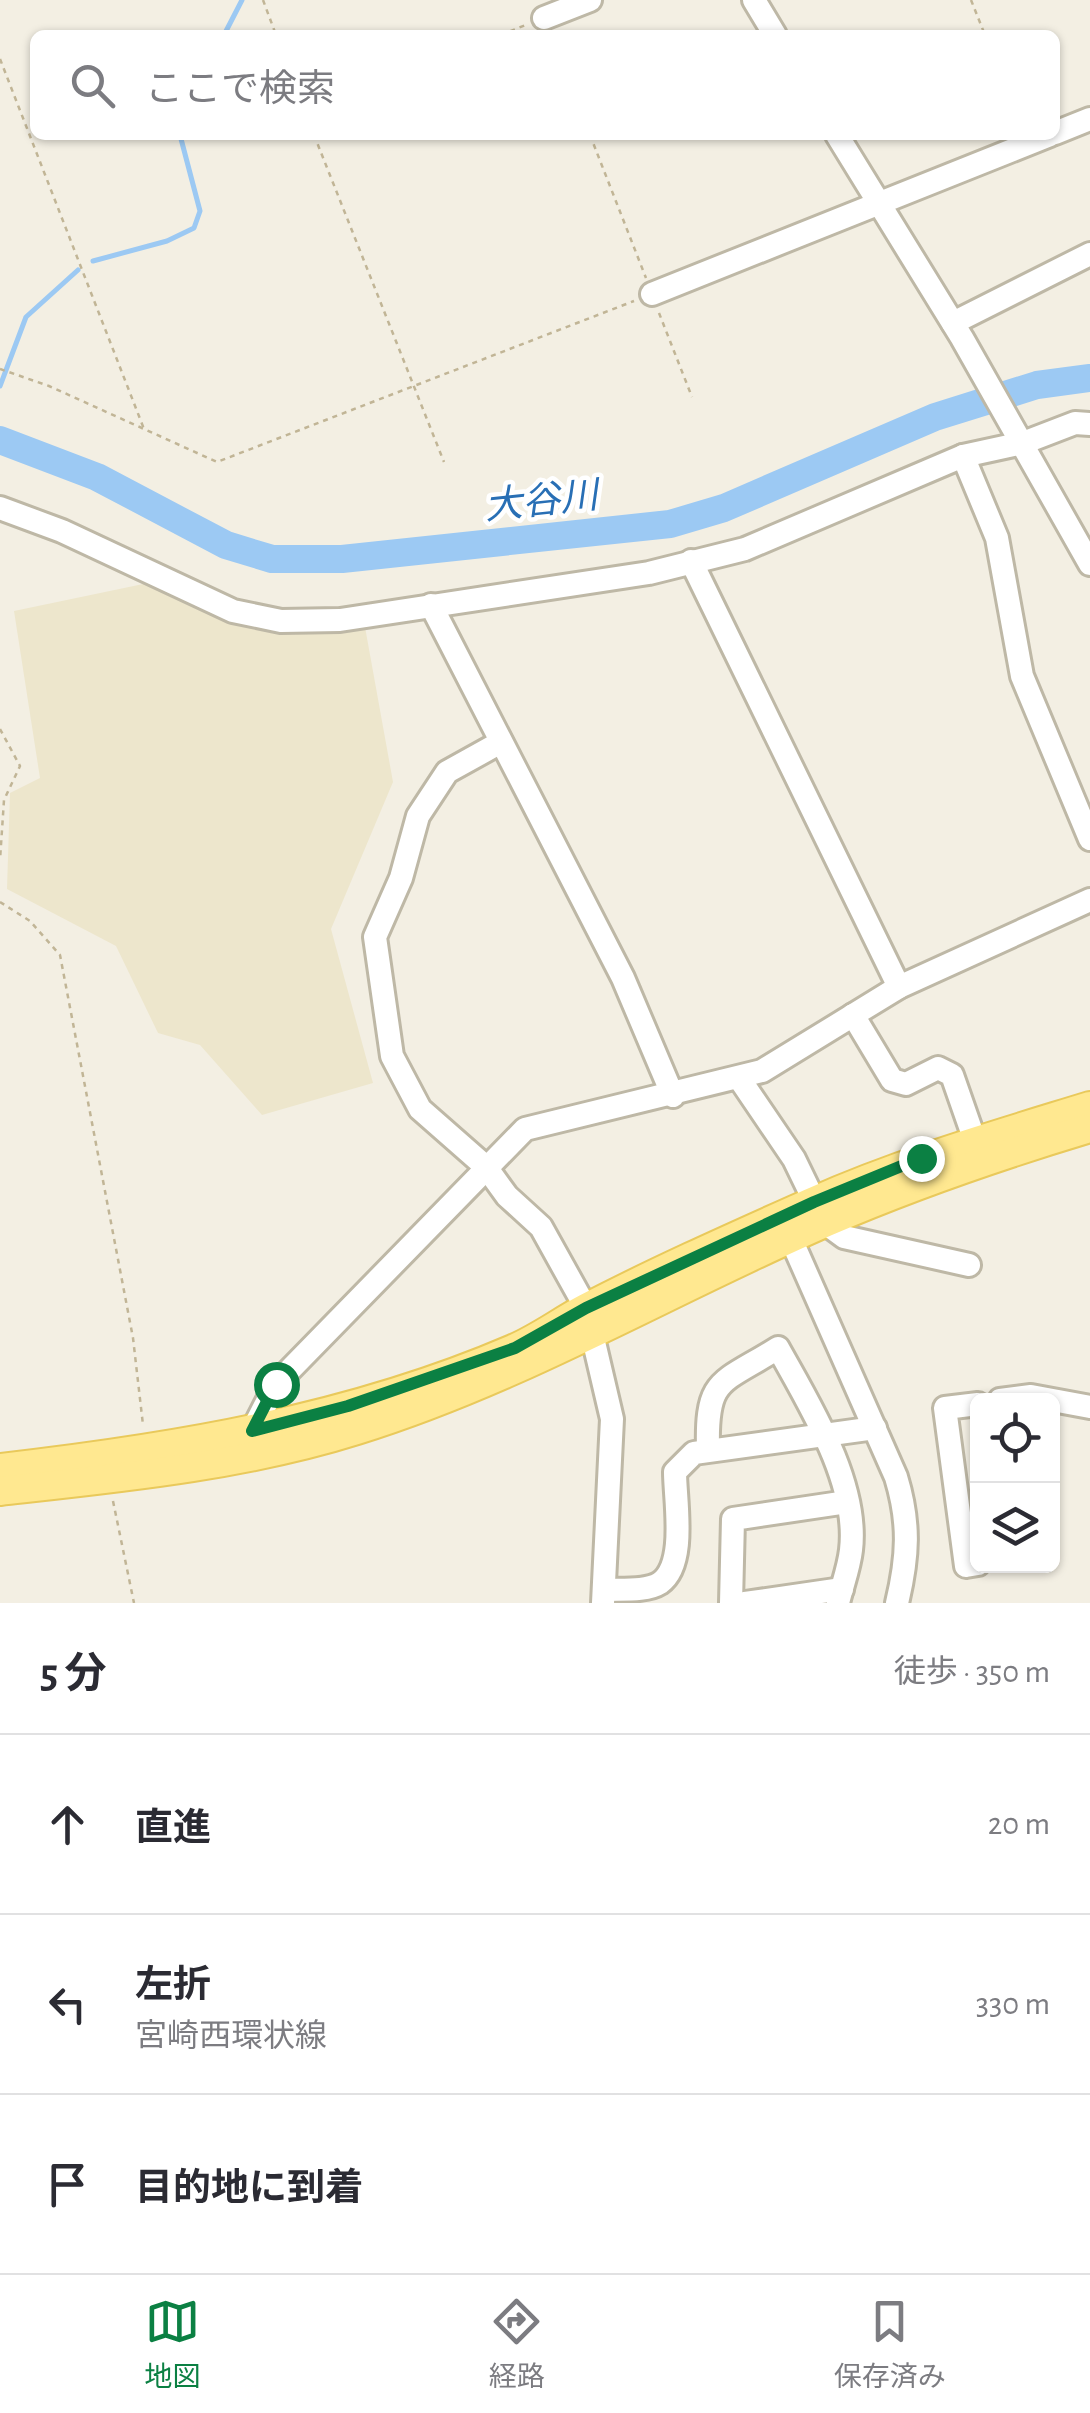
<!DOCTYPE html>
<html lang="ja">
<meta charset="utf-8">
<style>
body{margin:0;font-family:"Alegreya Sans","Noto Sans JP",sans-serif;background:#f2f2f3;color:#2b2b33}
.controls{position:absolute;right:30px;bottom:30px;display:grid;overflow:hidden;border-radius:15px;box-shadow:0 2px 8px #0004}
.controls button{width:90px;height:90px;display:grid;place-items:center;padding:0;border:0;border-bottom:2px solid #e1e1e2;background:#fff;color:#2b2b33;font:50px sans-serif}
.stop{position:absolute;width:30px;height:30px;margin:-22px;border:8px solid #0b8043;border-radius:50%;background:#fff}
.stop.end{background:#0b8043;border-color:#fff;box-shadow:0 2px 10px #0008}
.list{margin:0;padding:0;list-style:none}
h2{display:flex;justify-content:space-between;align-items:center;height:130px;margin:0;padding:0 40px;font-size:42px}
h2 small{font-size:32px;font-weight:400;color:#7c7c81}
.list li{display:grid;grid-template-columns:65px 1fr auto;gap:30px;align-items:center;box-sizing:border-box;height:180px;padding:0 40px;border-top:2px solid #e1e1e2}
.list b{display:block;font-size:38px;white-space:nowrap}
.list p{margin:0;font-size:32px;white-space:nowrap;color:#7c7c81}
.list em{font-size:32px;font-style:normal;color:#7c7c81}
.icon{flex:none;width:55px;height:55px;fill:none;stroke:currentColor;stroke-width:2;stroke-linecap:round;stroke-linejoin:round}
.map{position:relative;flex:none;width:1090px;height:1603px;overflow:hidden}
.search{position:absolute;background:#fff;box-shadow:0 2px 8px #0004;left:30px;right:30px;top:30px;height:110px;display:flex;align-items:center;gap:25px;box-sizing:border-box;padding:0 35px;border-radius:15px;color:#7c7c81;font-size:38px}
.sheet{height:670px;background:#fff}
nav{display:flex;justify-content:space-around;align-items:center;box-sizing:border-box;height:140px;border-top:2px solid #e1e1e2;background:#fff;font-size:28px;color:#7c7c81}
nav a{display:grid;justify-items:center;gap:5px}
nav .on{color:#0b8043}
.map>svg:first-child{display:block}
</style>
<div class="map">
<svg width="1090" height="1603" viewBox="0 0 1090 1603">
<rect width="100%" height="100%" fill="#f3efe3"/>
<polygon fill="#ede6cc" points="148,583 263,629 365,627 393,782 331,929 373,1083 262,1115 200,1045 158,1033 116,946 7,889 10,793 40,778 14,611"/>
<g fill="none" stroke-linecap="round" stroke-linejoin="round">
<g stroke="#9cc9f3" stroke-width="5">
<polyline points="224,35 242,0"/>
<polyline points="93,261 167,241 194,228 200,211 180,135"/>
<polyline points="0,386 26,317 78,270"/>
</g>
<polyline stroke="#9cc9f3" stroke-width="28" points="0,440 97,477 226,545 272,559 342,559 670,524 724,508 935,417 1037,385 1090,378"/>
<g stroke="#beb8a6" stroke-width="28">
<g id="minor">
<polyline points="754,0 775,35"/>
<polyline points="544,18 590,0"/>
<polyline points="1055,133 1090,119"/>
<polyline points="837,135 962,338 1090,564"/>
<polyline points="652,294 1050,135"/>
<polyline points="953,323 1090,254"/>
<polyline points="963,456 997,538 1022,676 1090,839"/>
<polyline points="0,508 62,531 233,611 281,621 340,620 649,573 745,549 963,456 1023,443 1075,423 1090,424"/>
<polyline points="691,561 899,987"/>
<polyline points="431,605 623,978 673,1096"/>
<polyline points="501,742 447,772 418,816 401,878 375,937 392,1056 420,1109 486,1167 507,1196 541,1227 586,1308 612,1419 603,1603"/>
<polyline points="853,1015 892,1080 906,1084 938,1068 952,1075 975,1141"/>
<polyline points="739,1078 794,1159 825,1223 844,1237 969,1265"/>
<path d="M791,1239L896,1477C910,1523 908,1557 897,1603"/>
<polyline points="1000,1400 1031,1396 1090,1407"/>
<polyline points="978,1404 945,1408 966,1566 978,1564"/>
<polyline points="252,1431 276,1384 525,1129 762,1071 899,987 1090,900"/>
<path d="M708,1449C706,1377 721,1384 778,1348C809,1404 859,1483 851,1550C849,1568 842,1586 838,1603"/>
<path d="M604,1590C620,1589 646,1592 660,1583C687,1564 675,1501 675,1472L694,1453L875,1428"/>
<polyline points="731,1603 733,1519 847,1502"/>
<polyline points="745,1603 842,1589"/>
</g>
</g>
<g stroke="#e9c95b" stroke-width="32">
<g id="major">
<path d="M0,1468C175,1448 350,1419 513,1349C539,1338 561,1321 586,1308C659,1270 736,1236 812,1202C902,1162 996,1135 1090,1106"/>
<path d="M0,1491C118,1478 243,1466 357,1430C521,1379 670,1290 827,1222C913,1185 1000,1155 1090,1128"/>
</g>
</g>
<g stroke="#c1b596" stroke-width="2.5" stroke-dasharray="5 5" stroke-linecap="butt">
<polyline points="263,0 276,35"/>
<polyline points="971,0 985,35"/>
<polyline points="501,35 528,24"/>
<polyline points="0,59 144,429"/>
<polyline points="314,135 444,462"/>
<polyline points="590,135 646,278"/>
<polyline points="659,313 692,397"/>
<polyline points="0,369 49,386 217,462 634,301"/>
<polyline points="0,729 20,766 4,800 0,860"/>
<polyline points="0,902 30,921 60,955 133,1338 143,1425"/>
<polyline points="113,1501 134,1603"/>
</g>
<use href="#minor" stroke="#fff" stroke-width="22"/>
<use href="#major" stroke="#ffe890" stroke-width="28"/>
</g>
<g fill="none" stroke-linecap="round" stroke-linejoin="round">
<polyline stroke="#0b8043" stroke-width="12" points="276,1384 252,1431 348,1406 515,1348 586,1308 814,1202 921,1158"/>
</g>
<g text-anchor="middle" stroke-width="9" stroke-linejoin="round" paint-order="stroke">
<g font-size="38" font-style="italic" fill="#286fb5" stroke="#fff">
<text transform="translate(541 500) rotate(-6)" y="13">大谷川</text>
</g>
</g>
</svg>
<div class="controls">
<button><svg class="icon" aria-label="locate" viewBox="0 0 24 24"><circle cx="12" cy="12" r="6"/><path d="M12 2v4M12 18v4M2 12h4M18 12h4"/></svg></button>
<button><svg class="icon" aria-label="layers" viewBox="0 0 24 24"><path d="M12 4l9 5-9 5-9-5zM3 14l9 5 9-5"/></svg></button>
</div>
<div class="stop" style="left:276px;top:1384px"></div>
<div class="stop end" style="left:921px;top:1158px"></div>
<div class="search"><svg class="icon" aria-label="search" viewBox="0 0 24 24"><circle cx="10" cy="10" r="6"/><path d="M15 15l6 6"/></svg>ここで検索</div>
</div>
<section class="sheet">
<h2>5 分<small>徒歩 · 350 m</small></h2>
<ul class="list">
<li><svg class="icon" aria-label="ahead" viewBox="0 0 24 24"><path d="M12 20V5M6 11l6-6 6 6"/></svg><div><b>直進</b></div><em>20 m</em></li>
<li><svg class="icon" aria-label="left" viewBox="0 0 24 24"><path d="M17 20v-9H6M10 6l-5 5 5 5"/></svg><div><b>左折</b><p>宮崎西環状線</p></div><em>330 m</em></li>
<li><svg class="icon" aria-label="arrive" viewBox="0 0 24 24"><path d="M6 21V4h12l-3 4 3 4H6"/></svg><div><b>目的地に到着</b></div></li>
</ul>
</section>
<nav>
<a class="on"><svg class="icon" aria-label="map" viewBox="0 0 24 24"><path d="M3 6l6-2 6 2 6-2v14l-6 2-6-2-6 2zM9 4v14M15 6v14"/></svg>地図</a>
<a><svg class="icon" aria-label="directions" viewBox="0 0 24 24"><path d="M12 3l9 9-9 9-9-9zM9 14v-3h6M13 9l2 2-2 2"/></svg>経路</a>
<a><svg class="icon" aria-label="saved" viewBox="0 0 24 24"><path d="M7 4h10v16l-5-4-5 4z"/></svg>保存済み</a>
</nav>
